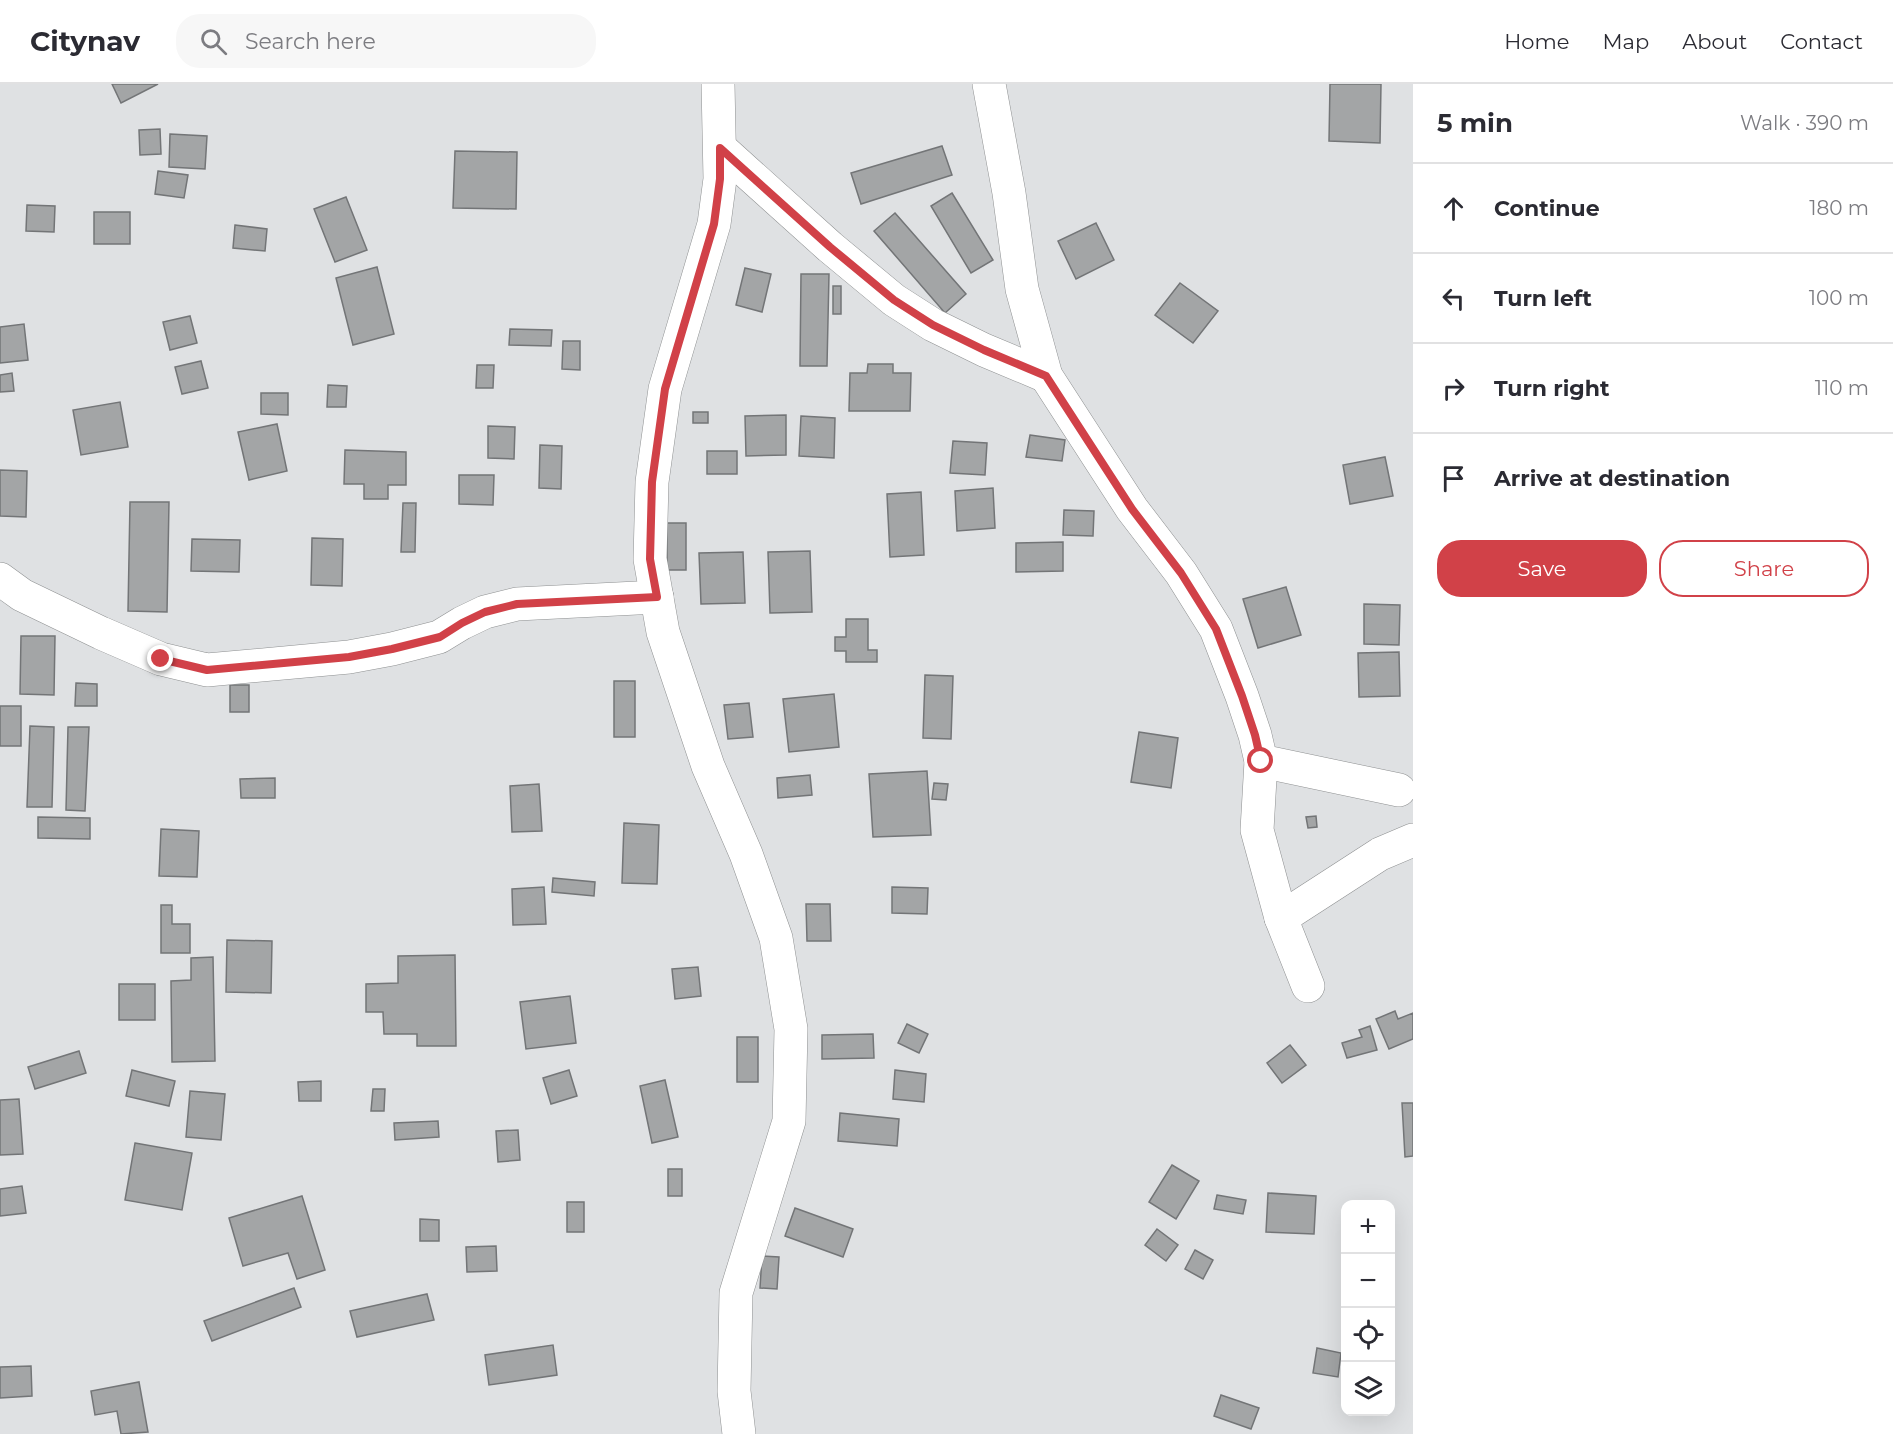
<!DOCTYPE html>
<meta charset="utf-8">
<style>
body{margin:0;font-family:Montserrat,sans-serif;background:#f7f7f7;color:#2b2b33}
.controls{position:absolute;right:18px;bottom:18px;display:grid;overflow:hidden;border-radius:12px;box-shadow:0 6px 24px #0002}
.controls button{width:54px;height:54px;display:grid;place-items:center;padding:0;border:0;border-bottom:2px solid #e1e1e2;background:#fff;color:#2b2b33;font:30px sans-serif}
.stop{position:absolute;width:18px;height:18px;margin:-14px;border:4px solid #d14148;border-radius:50%;background:#fff}
.stop.end{background:#d14148;border-color:#fff;box-shadow:0 2px 6px #0008}
.list{margin:0;padding:0;list-style:none}
h2{display:flex;justify-content:space-between;align-items:center;height:78px;margin:0;padding:0 24px;font-size:26px}
h2 small{font-size:20px;font-weight:400;color:#7c7c81}
.list li{display:grid;grid-template-columns:39px 1fr auto;gap:18px;align-items:center;box-sizing:border-box;height:90px;padding:0 24px;border-top:2px solid #e1e1e2}
.list b{display:block;font-size:22px;white-space:nowrap}
.list em{font-size:20px;font-style:normal;color:#7c7c81}
.actions{display:flex;gap:12px;padding:18px 24px}
.actions a{flex:1;padding:14px 0;border:2px solid #d14148;border-radius:24px;text-align:center;font-size:21px;color:#d14148}
.actions .main{background:#d14148;color:#fff}
.icon{flex:none;width:33px;height:33px;fill:none;stroke:currentColor;stroke-width:2;stroke-linecap:round;stroke-linejoin:round}
.map{position:relative;flex:none;width:1413px;height:1350px;overflow:hidden}
header{display:flex;align-items:center;gap:36px;box-sizing:border-box;height:84px;padding:0 30px;background:#fff;border-bottom:2px solid #e1e1e2}
header strong{font-size:28px}
nav{display:flex;gap:33px;margin-inline-start:auto;font-size:21px}
.search{width:420px;height:54px;background:#f7f7f7;display:flex;align-items:center;gap:15px;box-sizing:border-box;padding:0 21px;border-radius:24px;color:#7c7c81;font-size:22px}
main{display:flex}
aside{flex:1;background:#fff}
.map>svg:first-child{display:block}
</style>
<header>
<strong>Citynav</strong>
<div class="search"><svg class="icon" aria-label="search" viewBox="0 0 24 24"><circle cx="10" cy="10" r="6"/><path d="M15 15l6 6"/></svg>Search here</div>
<nav><a>Home</a><a>Map</a><a>About</a><a>Contact</a></nav>
</header>
<main>
<div class="map">
<svg width="1413" height="1350" viewBox="0 0 1413 1350">
<rect width="100%" height="100%" fill="#dfe1e3"/>
<g fill="#a3a5a6" stroke="#737577" stroke-width="1.5">
<polygon points="112,0 158,0 121,19"/>
<polygon points="1330,0 1381,0 1380,59 1329,57"/>
<polygon points="160,45 161,70 140,71 139,46"/>
<polygon points="170,50 207,52 205,85 169,83"/>
<polygon points="942,62 952,91 861,120 851,89"/>
<polygon points="455,67 517,68 516,125 453,124"/>
<polygon points="158,87 188,91 184,114 155,110"/>
<polygon points="952,109 993,176 971,189 931,122"/>
<polygon points="346,113 367,166 335,178 314,125"/>
<polygon points="27,121 55,122 54,148 26,147"/>
<rect x="94" y="128" width="36" height="32"/>
<polygon points="895,129 966,210 945,229 874,147"/>
<polygon points="1096,139 1114,176 1076,195 1058,157"/>
<polygon points="235,141 267,145 265,167 233,164"/>
<polygon points="377,183 394,250 353,261 336,194"/>
<polygon points="745,184 771,190 762,228 736,221"/>
<polygon points="801,190 829,190 827,282 800,282"/>
<polygon points="1180,199 1218,227 1193,259 1155,231"/>
<rect x="833" y="202" width="8" height="28"/>
<polygon points="190,232 197,259 170,266 163,238"/>
<polygon points="24,240 28,276 0,279 0,243"/>
<polygon points="510,245 552,246 551,262 509,261"/>
<polygon points="563,257 580,257 580,286 562,285"/>
<polygon points="201,277 208,304 182,310 175,283"/>
<polygon points="868,280 893,280 893,289 911,289 910,327 849,327 850,289 867,289"/>
<polygon points="477,281 494,281 493,304 476,304"/>
<polygon points="12,289 14,307 0,308 0,291"/>
<polygon points="328,301 347,302 346,323 327,323"/>
<polygon points="261,309 288,309 288,331 261,330"/>
<polygon points="120,318 128,363 81,371 73,326"/>
<rect x="693" y="328" width="15" height="11"/>
<polygon points="786,331 786,371 746,372 745,332"/>
<polygon points="801,332 835,334 834,374 799,372"/>
<polygon points="277,340 287,387 249,396 238,348"/>
<polygon points="488,342 515,343 514,375 488,374"/>
<polygon points="1030,351 1065,356 1062,377 1026,373"/>
<polygon points="953,357 987,359 985,391 950,389"/>
<polygon points="540,361 562,362 561,405 539,404"/>
<polygon points="345,366 406,368 406,401 388,401 388,415 364,415 364,400 344,400"/>
<rect x="707" y="367" width="30" height="23"/>
<polygon points="1385,373 1393,412 1350,420 1343,381"/>
<polygon points="0,386 27,387 26,433 0,432"/>
<polygon points="459,391 494,391 493,421 459,420"/>
<polygon points="993,404 995,444 957,447 955,407"/>
<polygon points="921,408 924,471 890,473 887,410"/>
<polygon points="130,418 169,418 167,528 128,527"/>
<polygon points="403,419 416,419 415,468 401,468"/>
<polygon points="1064,426 1094,427 1093,452 1063,451"/>
<rect x="667" y="439" width="19" height="47"/>
<polygon points="312,454 343,455 342,502 311,501"/>
<polygon points="192,455 240,456 239,488 191,487"/>
<polygon points="1063,458 1063,487 1016,488 1016,459"/>
<polygon points="810,467 812,528 770,529 768,468"/>
<polygon points="743,468 745,519 701,520 699,469"/>
<polygon points="1286,503 1301,551 1258,564 1243,515"/>
<polygon points="1364,520 1400,521 1399,561 1364,560"/>
<polygon points="846,535 868,535 868,566 877,566 877,578 846,578 846,567 835,567 835,553 846,553"/>
<polygon points="21,552 55,552 54,611 20,610"/>
<polygon points="1399,568 1400,612 1359,613 1358,569"/>
<polygon points="925,591 953,592 951,655 923,654"/>
<rect x="614" y="597" width="21" height="56"/>
<polygon points="76,599 97,600 97,622 75,622"/>
<rect x="230" y="601" width="19" height="27"/>
<polygon points="834,610 839,663 789,668 783,615"/>
<polygon points="749,619 753,653 728,655 724,621"/>
<rect x="0" y="622" width="21" height="40"/>
<polygon points="30,642 54,643 52,723 27,723"/>
<polygon points="68,643 89,643 85,727 66,726"/>
<polygon points="1139,648 1178,654 1171,704 1131,698"/>
<polygon points="927,687 931,751 873,753 869,690"/>
<polygon points="810,691 812,711 778,714 777,694"/>
<polygon points="275,694 275,714 241,714 240,695"/>
<polygon points="934,699 948,700 946,716 932,715"/>
<polygon points="539,700 542,747 512,748 510,702"/>
<polygon points="1316,732 1317,743 1308,744 1306,733"/>
<polygon points="38,733 90,734 90,755 38,754"/>
<polygon points="624,739 659,741 657,800 622,799"/>
<polygon points="161,745 199,747 197,793 159,792"/>
<polygon points="553,794 595,798 594,812 552,808"/>
<polygon points="544,803 546,840 513,841 512,805"/>
<polygon points="892,803 928,804 927,830 892,829"/>
<polygon points="806,820 830,820 831,857 807,857"/>
<polygon points="161,821 172,821 172,840 190,840 190,869 161,869"/>
<polygon points="227,856 272,857 271,909 226,908"/>
<polygon points="455,871 456,962 417,962 417,950 384,950 383,928 366,928 366,900 398,899 398,872"/>
<polygon points="213,873 215,977 172,978 171,897 191,896 191,874"/>
<polygon points="698,883 701,912 675,915 672,885"/>
<rect x="119" y="900" width="36" height="36"/>
<polygon points="570,912 576,959 526,965 520,918"/>
<polygon points="1395,927 1398,935 1413,929 1413,955 1389,965 1376,935"/>
<polygon points="907,940 928,950 919,969 898,959"/>
<polygon points="1370,942 1377,966 1347,974 1342,959 1362,953 1359,946"/>
<polygon points="873,950 874,974 822,975 822,951"/>
<rect x="737" y="953" width="21" height="45"/>
<polygon points="1290,961 1306,981 1282,999 1267,979"/>
<polygon points="79,967 86,989 35,1005 28,983"/>
<polygon points="132,986 175,997 169,1022 126,1012"/>
<polygon points="569,986 577,1012 551,1020 543,994"/>
<polygon points="895,986 926,990 924,1018 893,1015"/>
<polygon points="665,996 678,1053 652,1059 640,1002"/>
<polygon points="321,997 321,1017 299,1017 298,998"/>
<polygon points="373,1005 385,1005 384,1027 371,1027"/>
<polygon points="190,1007 225,1010 221,1056 186,1053"/>
<polygon points="19,1015 23,1070 0,1071 0,1016"/>
<polygon points="1402,1019 1413,1019 1413,1072 1405,1073"/>
<polygon points="840,1029 899,1035 897,1062 838,1057"/>
<polygon points="438,1037 439,1053 395,1056 394,1039"/>
<polygon points="518,1046 520,1076 498,1078 496,1047"/>
<polygon points="135,1059 192,1069 182,1126 125,1116"/>
<polygon points="1172,1081 1199,1097 1176,1135 1149,1118"/>
<rect x="668" y="1085" width="14" height="27"/>
<polygon points="22,1102 26,1129 0,1132 0,1105"/>
<polygon points="1268,1109 1316,1112 1314,1150 1266,1148"/>
<polygon points="1217,1111 1246,1116 1243,1130 1214,1125"/>
<polygon points="302,1112 325,1186 297,1195 288,1169 243,1182 229,1134"/>
<rect x="567" y="1118" width="17" height="30"/>
<polygon points="795,1124 853,1145 843,1173 785,1152"/>
<polygon points="420,1135 439,1136 439,1157 420,1157"/>
<polygon points="1157,1145 1178,1161 1166,1177 1145,1161"/>
<polygon points="496,1162 497,1187 467,1188 466,1163"/>
<polygon points="1195,1166 1213,1176 1203,1195 1185,1185"/>
<polygon points="762,1172 779,1173 777,1205 760,1204"/>
<polygon points="294,1204 301,1223 212,1257 204,1237"/>
<polygon points="427,1210 434,1236 357,1253 350,1227"/>
<polygon points="553,1261 557,1291 489,1301 485,1271"/>
<polygon points="1317,1264 1341,1269 1338,1293 1313,1289"/>
<polygon points="31,1282 32,1312 0,1314 0,1283"/>
<polygon points="139,1298 148,1348 121,1350 117,1327 95,1331 91,1307"/>
<polygon points="1221,1311 1259,1324 1251,1345 1214,1332"/>
</g>
<g fill="none" stroke-linecap="round" stroke-linejoin="round">
<g stroke="#8e9091" stroke-width="34">
<g id="minor">
<polyline points="718,0 720,95 714,140 665,305 652,398 650,475 663,548 708,682 746,770 776,854 791,945 789,1037 736,1209 734,1307 739,1350"/>
<polyline points="989,0 1009,109 1022,205 1046,292 1132,425 1181,489 1216,545 1242,612 1255,651 1261,677 1257,746 1281,834 1308,902"/>
<polyline points="720,64 830,163 894,216 933,241 984,266 1046,292"/>
<polyline points="0,495 22,511 101,549 161,575 207,586 349,573 392,565 439,553 462,539 485,528 517,520 657,513"/>
<polyline points="1261,677 1399,706"/>
<polyline points="1281,834 1380,770 1413,756"/>
</g>
</g>
<use href="#minor" stroke="#fff" stroke-width="33"/>
</g>
<g fill="none" stroke-linecap="round" stroke-linejoin="round">
<polyline stroke="#d14148" stroke-width="8" points="161,575 207,586 349,573 392,565 440,553 462,539 485,528 517,520 657,513 650,475 652,398 665,305 714,140 720,95 720,64 830,163 894,216 933,241 984,266 1046,292 1132,425 1181,489 1216,545 1242,612 1255,651 1261,677"/>
</g>
</svg>
<div class="controls">
<button>+</button>
<button>−</button>
<button><svg class="icon" aria-label="locate" viewBox="0 0 24 24"><circle cx="12" cy="12" r="6"/><path d="M12 2v4M12 18v4M2 12h4M18 12h4"/></svg></button>
<button><svg class="icon" aria-label="layers" viewBox="0 0 24 24"><path d="M12 4l9 5-9 5-9-5zM3 14l9 5 9-5"/></svg></button>
</div>
<div class="stop" style="left:1261px;top:677px"></div>
<div class="stop end" style="left:161px;top:575px"></div>
</div>
<aside>
<h2>5 min<small>Walk · 390 m</small></h2>
<ul class="list">
<li><svg class="icon" aria-label="ahead" viewBox="0 0 24 24"><path d="M12 20V5M6 11l6-6 6 6"/></svg><div><b>Continue</b></div><em>180 m</em></li>
<li><svg class="icon" aria-label="left" viewBox="0 0 24 24"><path d="M17 20v-9H6M10 6l-5 5 5 5"/></svg><div><b>Turn left</b></div><em>100 m</em></li>
<li><svg class="icon" aria-label="right" viewBox="0 0 24 24"><path d="M7 20v-9h11M14 6l5 5-5 5"/></svg><div><b>Turn right</b></div><em>110 m</em></li>
<li><svg class="icon" aria-label="arrive" viewBox="0 0 24 24"><path d="M6 21V4h12l-3 4 3 4H6"/></svg><div><b>Arrive at destination</b></div></li>
</ul>
<div class="actions"><a class="main">Save</a><a>Share</a></div>
</aside>
</main>
